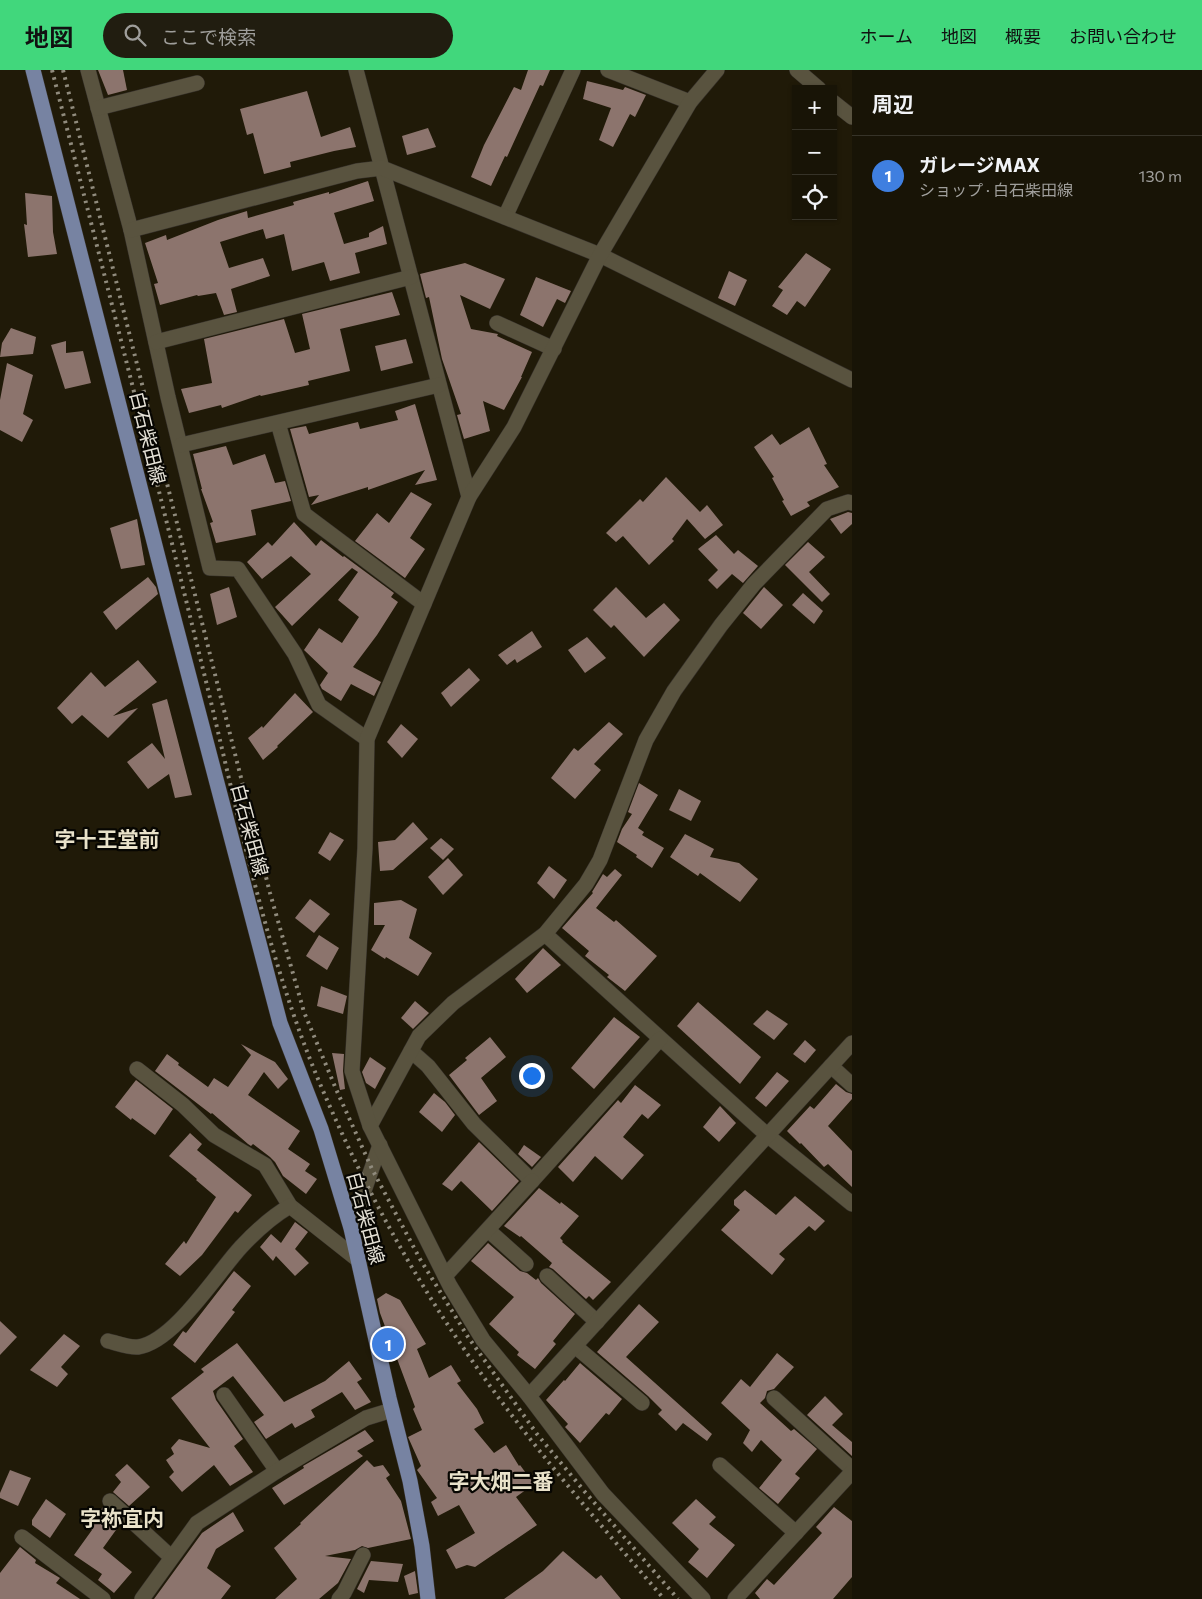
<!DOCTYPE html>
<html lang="ja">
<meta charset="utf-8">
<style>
body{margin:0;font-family:Commissioner,"Noto Sans JP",sans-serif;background:#211d10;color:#f1f3f6}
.controls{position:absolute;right:15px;top:15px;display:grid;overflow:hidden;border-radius:0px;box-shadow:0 1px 4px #0004}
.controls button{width:45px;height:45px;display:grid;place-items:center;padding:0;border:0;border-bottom:1px solid #363328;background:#181406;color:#f1f3f6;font:25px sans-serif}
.you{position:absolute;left:531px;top:1005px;width:18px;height:18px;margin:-12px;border:4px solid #fff;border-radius:50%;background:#1a73e8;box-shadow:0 0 0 8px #1a73e833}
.badge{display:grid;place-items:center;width:32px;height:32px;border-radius:50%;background:#41d77c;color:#fff;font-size:16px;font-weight:700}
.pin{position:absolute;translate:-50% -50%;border:2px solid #fff;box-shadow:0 1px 5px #0006}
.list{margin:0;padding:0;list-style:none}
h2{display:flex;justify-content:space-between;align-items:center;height:65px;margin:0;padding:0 20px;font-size:21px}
h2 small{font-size:16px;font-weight:400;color:#9f9e9b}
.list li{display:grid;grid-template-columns:32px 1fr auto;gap:15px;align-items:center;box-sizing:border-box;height:80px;padding:0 20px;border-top:1px solid #363328}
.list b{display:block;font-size:19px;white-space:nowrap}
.list p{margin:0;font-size:16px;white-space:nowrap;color:#9f9e9b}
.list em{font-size:16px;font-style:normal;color:#9f9e9b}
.icon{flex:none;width:28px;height:28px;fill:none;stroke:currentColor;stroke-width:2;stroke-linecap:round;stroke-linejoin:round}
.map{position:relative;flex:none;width:852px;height:1529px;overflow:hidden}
header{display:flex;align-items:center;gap:30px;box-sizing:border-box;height:70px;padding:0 25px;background:#41d77c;color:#111}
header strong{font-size:24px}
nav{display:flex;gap:28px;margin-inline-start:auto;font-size:18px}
.search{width:350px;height:45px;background:#211d10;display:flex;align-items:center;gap:12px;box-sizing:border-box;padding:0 18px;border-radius:28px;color:#9f9e9b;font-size:19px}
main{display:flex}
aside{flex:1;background:#181406}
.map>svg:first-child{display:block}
</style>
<header>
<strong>地図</strong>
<div class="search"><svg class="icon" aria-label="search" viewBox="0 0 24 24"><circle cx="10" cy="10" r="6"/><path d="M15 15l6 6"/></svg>ここで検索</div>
<nav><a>ホーム</a><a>地図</a><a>概要</a><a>お問い合わせ</a></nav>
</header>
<main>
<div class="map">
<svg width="852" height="1529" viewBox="0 0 852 1529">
<rect width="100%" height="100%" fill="#201a08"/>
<g fill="#8c746d">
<polygon points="98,0 123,0 127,20 108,25"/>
<polygon points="528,0 550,0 543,16 540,15 507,87 505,86 491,116 471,107 484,75 514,17 521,20"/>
<polygon points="587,11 623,20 625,17 646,25 635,47 630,44 613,77 599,70 611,38 583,29"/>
<polygon points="307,21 321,67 350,57 356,77 334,81 290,92 291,97 264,104 253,63 247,65 240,39"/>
<polygon points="428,58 436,77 407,85 402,66"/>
<polygon points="368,111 374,131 334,143 344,174 369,167 369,163 383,156 387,174 355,183 360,203 330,211 324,192 292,201 284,164 266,169 263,159 220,172 229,198 263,188 270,206 231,219 237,242 224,245 216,223 198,226 197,225 160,235 154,214 158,213 145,173 166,165 167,170 218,150 247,141 248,148 294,135 293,132 329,122 329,124"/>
<polygon points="25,123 52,126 53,162 57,184 28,187 24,154 27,155"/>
<polygon points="806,183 831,199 805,237 797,231 787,245 772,236 783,220 778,217"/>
<polygon points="465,193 505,209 490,239 460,225 471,259 498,264 497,266 532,282 521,307 522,307 504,340 483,331 490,361 464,369 457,345 461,344 442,289 429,227 426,228 420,204"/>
<polygon points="729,201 747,210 735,236 718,228"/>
<polygon points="536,207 571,221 565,233 557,229 543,257 520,245"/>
<polygon points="392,222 400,245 340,259 350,301 308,311 309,315 261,326 260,325 222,338 221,335 189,343 181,319 212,313 204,269 284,249 295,283 310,279 302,244"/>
<polygon points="11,258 36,267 33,284 0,287 2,273"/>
<polygon points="406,269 413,293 381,301 375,276"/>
<polygon points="66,271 66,283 83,281 91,313 65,319 51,275"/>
<polygon points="7,293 33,305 23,344 33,350 22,372 0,360 0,330"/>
<polygon points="415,334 437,410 415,415 425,400 368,420 368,417 311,435 319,425 309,427 290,359 306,356 309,364 358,352 360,359 398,350 395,341"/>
<polygon points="809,357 827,394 824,395 839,417 807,432 810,436 791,446 782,431 784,430 772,408 774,407 754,377 772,364 780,375"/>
<polygon points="226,376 233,395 265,384 275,413 285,411 291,431 251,440 256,465 216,473 210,453 213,452 201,419 202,419 193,384"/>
<polygon points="666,407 700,442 707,435 723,455 705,469 687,449 672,469 674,471 649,495 623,466 616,472 606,463 640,429 643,432"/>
<polygon points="411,422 432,434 410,468 425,479 405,508 355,471 377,443 389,453"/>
<polygon points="848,442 852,443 852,454 841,464 830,449"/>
<polygon points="137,449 145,495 121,499 110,458"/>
<polygon points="294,452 316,476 321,470 343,487 344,486 394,523 391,527 398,532 377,565 353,597 381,612 374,626 351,614 341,631 322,619 320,615 328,603 304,580 319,558 342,573 359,547 338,530 358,502 352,498 292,556 275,537 311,504 291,486 262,509 247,492 268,472 272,476"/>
<polygon points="716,465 734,484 738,480 758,496 743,513 732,504 717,519 708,510 718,500 698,479"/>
<polygon points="808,472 825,487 809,502 830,524 822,532 785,495"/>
<polygon points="148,507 156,517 158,524 116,560 103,542"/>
<polygon points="229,517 237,547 217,555 210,524"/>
<polygon points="616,517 646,548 664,533 680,550 644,587 614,555 611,558 593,540"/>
<polygon points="764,517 783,535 761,559 743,543"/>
<polygon points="803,523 823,541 814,554 792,535"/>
<polygon points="532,561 542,577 517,593 515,589 507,595 498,585"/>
<polygon points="587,567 606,588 585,603 568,580"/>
<polygon points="138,590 157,612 113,646 138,638 108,668 82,645 72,654 57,638 91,602 105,617"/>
<polygon points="469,598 480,610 451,637 441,623"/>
<polygon points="295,623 313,642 277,676 278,677 263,690 248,668 262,656 263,658"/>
<polygon points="167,629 192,725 175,728 169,704 148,719 127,692 152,673 165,689 152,634"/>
<polygon points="609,652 623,664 594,694 601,700 575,729 551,708 574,678 578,681"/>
<polygon points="401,654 418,669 402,688 387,672"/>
<polygon points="639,713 658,725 638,758 644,762 642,765 664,778 652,798 636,787 637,785 617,772 622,759 632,744 628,742"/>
<polygon points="679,719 701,731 691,751 669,740"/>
<polygon points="413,752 428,769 393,800 380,801 378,772 395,770"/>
<polygon points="330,762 344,770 330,791 318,783"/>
<polygon points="685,764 714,779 710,787 739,793 758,809 740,832 700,803 698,806 670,787"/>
<polygon points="441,768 454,779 443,790 430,778"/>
<polygon points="448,788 463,805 443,825 428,807"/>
<polygon points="549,796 567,810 554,829 537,813"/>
<polygon points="615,799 622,805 596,838 614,852 616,850 657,886 625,921 607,907 609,905 585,886 589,881 562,858 593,823 592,822 603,804 607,807"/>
<polygon points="310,829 330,844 314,863 295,848"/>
<polygon points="401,830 417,839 409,868 432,883 418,906 386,887 385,889 371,880 385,855 374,855 374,833"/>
<polygon points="319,865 339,878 327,900 306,886"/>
<polygon points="543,878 561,895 527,923 515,909"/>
<polygon points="321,916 347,926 343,944 317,936"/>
<polygon points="415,931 429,943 413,959 401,948"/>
<polygon points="698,932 761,987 740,1014 677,956"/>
<polygon points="767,940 788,954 774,970 753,954"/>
<polygon points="614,947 640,967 594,1019 571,998"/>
<polygon points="490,967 506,987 481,1008 497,1031 479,1045 449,1005 467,990 465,988"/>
<polygon points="805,970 816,980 805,993 793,984"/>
<polygon points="241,974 275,992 288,1009 278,1019 264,1002 248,1025 300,1061 288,1079 310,1094 305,1101 317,1109 306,1124 283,1106 275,1092 270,1087 253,1074 251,1076 248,1074 212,1043 211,1044 155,1001 167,984 179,993 178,995 208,1017 214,1008 228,1017 251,985"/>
<polygon points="332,983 344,984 343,1001 345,1019 340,1020"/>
<polygon points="370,987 386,998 375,1019 366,1013 362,1002"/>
<polygon points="777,1002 789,1011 766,1037 755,1028"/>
<polygon points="136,1010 173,1039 155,1065 132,1048 131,1050 115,1037"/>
<polygon points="836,1014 846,1022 852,1024 852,1029 828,1056 852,1081 852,1117 828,1094 824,1097 801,1073 800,1074 787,1061 810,1036 814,1039"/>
<polygon points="635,1015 661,1035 648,1049 642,1044 623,1067 644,1085 622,1110 595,1086 573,1112 558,1097 618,1030 621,1033"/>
<polygon points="434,1023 445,1032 455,1045 442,1062 419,1042"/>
<polygon points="720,1036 736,1053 719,1072 703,1057"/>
<polygon points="190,1063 202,1074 197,1080 252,1125 238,1143 235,1141 202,1185 180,1206 165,1194 184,1171 186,1174 216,1127 196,1110 197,1109 169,1086"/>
<polygon points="479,1072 519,1111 492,1141 461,1111 452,1121 442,1114"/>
<polygon points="524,1075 541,1087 532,1097 518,1084"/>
<polygon points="539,1118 560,1134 561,1132 579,1146 560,1168 563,1171 562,1172 611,1212 593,1230 589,1226 586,1229 553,1199 549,1197 552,1193 521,1166 520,1167 504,1156"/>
<polygon points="745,1120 776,1145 795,1126 825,1151 815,1161 809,1156 779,1184 785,1189 772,1205 721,1160 740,1140 734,1135 734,1130"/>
<polygon points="295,1152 308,1162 295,1179 309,1193 295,1206 276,1186 273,1191 260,1177 271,1164 281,1173"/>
<polygon points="488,1173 520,1201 527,1203 536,1210 538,1208 541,1213 575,1244 553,1271 556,1274 535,1299 517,1285 519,1282 489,1254 514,1227 471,1191"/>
<polygon points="234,1201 251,1216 232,1240 235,1242 195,1293 173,1275 183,1261 186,1263"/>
<polygon points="386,1223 400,1230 426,1274 417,1279 429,1308 451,1295 461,1311 457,1313 477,1339 484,1353 474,1359 494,1383 506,1375 519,1396 520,1395 534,1414 516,1427 537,1455 475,1497 467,1495 456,1499 446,1480 475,1463 459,1435 438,1446 431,1432 437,1428 417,1400 421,1396 408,1367 422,1360 413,1339 415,1337 380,1243 377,1229"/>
<polygon points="639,1234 659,1252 626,1287 712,1364 707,1371 683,1353 676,1361 658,1344 662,1340 648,1326 597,1282"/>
<polygon points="0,1251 17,1267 0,1285"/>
<polygon points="64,1264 80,1276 61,1297 68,1304 57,1317 30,1300"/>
<polygon points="237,1273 284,1332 325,1311 349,1291 362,1309 357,1312 371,1332 355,1340 342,1322 311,1340 315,1347 295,1358 292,1353 266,1369 254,1352 264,1345 233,1306 213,1321 216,1330 243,1369 234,1376 253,1402 230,1416 214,1395 182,1422 169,1407 174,1402 166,1390 174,1384 171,1378 179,1369 210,1378 171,1328 204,1302 201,1299"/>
<polygon points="777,1283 794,1297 774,1319 767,1321 765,1328 760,1333 791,1361 794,1359 817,1379 795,1404 800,1408 778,1434 759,1418 782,1390 761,1370 752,1382 743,1373 750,1360 721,1333 741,1309 750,1317"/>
<polygon points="580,1293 622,1329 609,1345 606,1343 580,1373 565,1357 568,1354 546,1330 564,1310 565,1311"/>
<polygon points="825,1326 843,1344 832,1355 852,1372 852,1386 807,1345"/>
<polygon points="365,1360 374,1371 357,1381 363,1386 284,1435 272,1418 304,1398 303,1396"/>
<polygon points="367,1390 374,1397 383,1395 390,1405 386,1408 401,1431 411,1469 368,1478 362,1476 355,1480 325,1486 351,1489 338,1513 319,1529 275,1529 297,1509 274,1478 301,1454 300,1453"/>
<polygon points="127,1394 150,1417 129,1436 113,1422 121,1412 115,1405"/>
<polygon points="10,1400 31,1408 18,1436 0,1428 0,1423"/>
<polygon points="46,1429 66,1444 50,1468 32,1455 32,1450"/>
<polygon points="696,1429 716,1447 709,1454 735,1475 707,1508 688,1492 699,1479 672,1453"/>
<polygon points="103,1437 121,1453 103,1478 132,1502 114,1523 98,1510 102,1504 74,1485 92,1460 88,1457"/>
<polygon points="834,1437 852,1451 852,1507 833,1529 760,1529 755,1523 767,1509 774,1515 822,1463 816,1457"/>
<polygon points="233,1442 244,1461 216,1479 207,1498 231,1516 221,1529 154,1529 202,1463"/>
<polygon points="20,1477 36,1490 35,1493 60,1508 56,1513 80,1529 0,1529 0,1503"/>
<polygon points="563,1481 596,1509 601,1505 621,1529 504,1529 543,1501"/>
<polygon points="371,1491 403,1494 398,1512 369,1510 364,1523 357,1519"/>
<polygon points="415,1501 418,1523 409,1525 404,1506"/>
</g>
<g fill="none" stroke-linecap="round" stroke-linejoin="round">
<g stroke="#36312b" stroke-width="16">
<g id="minor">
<polyline points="88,0 131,160 168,327 210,498 238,499 295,584 319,635 367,669"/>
<polyline points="356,0 469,427"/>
<polyline points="608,0 690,32"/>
<polyline points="797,0 819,19"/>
<polyline points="833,32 852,47"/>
<polyline points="98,38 197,13"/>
<polyline points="505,147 573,0"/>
<polyline points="131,160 357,101 382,98 600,185 852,310"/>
<polyline points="497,253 554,279"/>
<polyline points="156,272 411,207"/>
<polyline points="278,353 304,444 424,534"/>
<polyline points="181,375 439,315"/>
<polyline points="545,864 767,1065 852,1134"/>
<polyline points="411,981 428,996 474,1054 532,1111 660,969"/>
<polyline points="831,996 852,1015"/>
<polyline points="137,999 183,1035 214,1065 265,1095 290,1136 357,1189"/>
<polyline points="370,1056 419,966 453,933 545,864 586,814 600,790 646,670 674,621 721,555 754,514 827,439 848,432 852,433"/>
<polyline points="351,1158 380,1075"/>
<polyline points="488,1160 526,1194"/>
<polyline points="445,1206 532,1111"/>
<polyline points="547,1206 597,1252"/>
<path d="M108,1271C117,1273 129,1278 138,1277C174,1272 217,1203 241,1177C256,1161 271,1147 290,1136"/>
<polyline points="575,1276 642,1333"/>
<polyline points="224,1325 277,1401"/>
<polyline points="529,1326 852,973"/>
<polyline points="774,1328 852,1399"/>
<polyline points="720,1395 796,1463"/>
<polyline points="110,1431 171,1487"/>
<polyline points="22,1467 103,1529"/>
<polyline points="142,1529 197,1453 277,1401 366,1348 392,1340"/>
<polyline points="339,1529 344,1523 363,1485"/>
<polyline points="703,1529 603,1424 529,1326 483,1270 450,1216 370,1056 352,1001 365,778 367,669 469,427 514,357 600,185 690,32 717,0"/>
<polyline points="735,1529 852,1402"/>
</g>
</g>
<g stroke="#36312b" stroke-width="16">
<polyline id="major" points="33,0 170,534 280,953 321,1059 351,1158 389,1328 410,1411 422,1476 428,1529"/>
</g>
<use href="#minor" stroke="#59533f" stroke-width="15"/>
<use href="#major" stroke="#7783a2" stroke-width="15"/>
<g stroke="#908b7d" stroke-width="4" stroke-dasharray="2.5 5" stroke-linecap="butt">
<path d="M52,0C102,195 152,391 200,587C237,735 265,890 327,1030C364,1115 408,1197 460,1273C521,1364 593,1446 664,1529"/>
<polyline points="63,0 270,823 304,942 336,1019 372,1099 420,1189 468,1267 537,1364 585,1422 678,1529"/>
</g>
</g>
<g text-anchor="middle" stroke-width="4.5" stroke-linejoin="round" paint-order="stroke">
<g font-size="19" fill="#e5e1d6" stroke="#070602">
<text transform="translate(148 368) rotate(76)" y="7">白石柴田線</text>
<text transform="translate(250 760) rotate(75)" y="7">白石柴田線</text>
<text transform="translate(366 1148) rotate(75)" y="7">白石柴田線</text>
</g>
<g font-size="21" font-weight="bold" fill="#e9e2ca" stroke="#070602">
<text x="107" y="777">字十王堂前</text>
<text x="501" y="1419">字大畑二番</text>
<text x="122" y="1456">字祢宜内</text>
</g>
</g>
</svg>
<div class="controls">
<button>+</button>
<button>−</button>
<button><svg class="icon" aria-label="locate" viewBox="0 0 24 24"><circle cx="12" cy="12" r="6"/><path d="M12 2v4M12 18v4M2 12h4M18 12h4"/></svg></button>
</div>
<div class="you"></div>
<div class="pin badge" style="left:388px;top:1274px;background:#3f7fe0">1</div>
</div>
<aside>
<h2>周辺<small></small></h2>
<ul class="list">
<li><span class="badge" style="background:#3f7fe0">1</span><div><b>ガレージMAX</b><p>ショップ · 白石柴田線</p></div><em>130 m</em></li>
</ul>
</aside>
</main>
